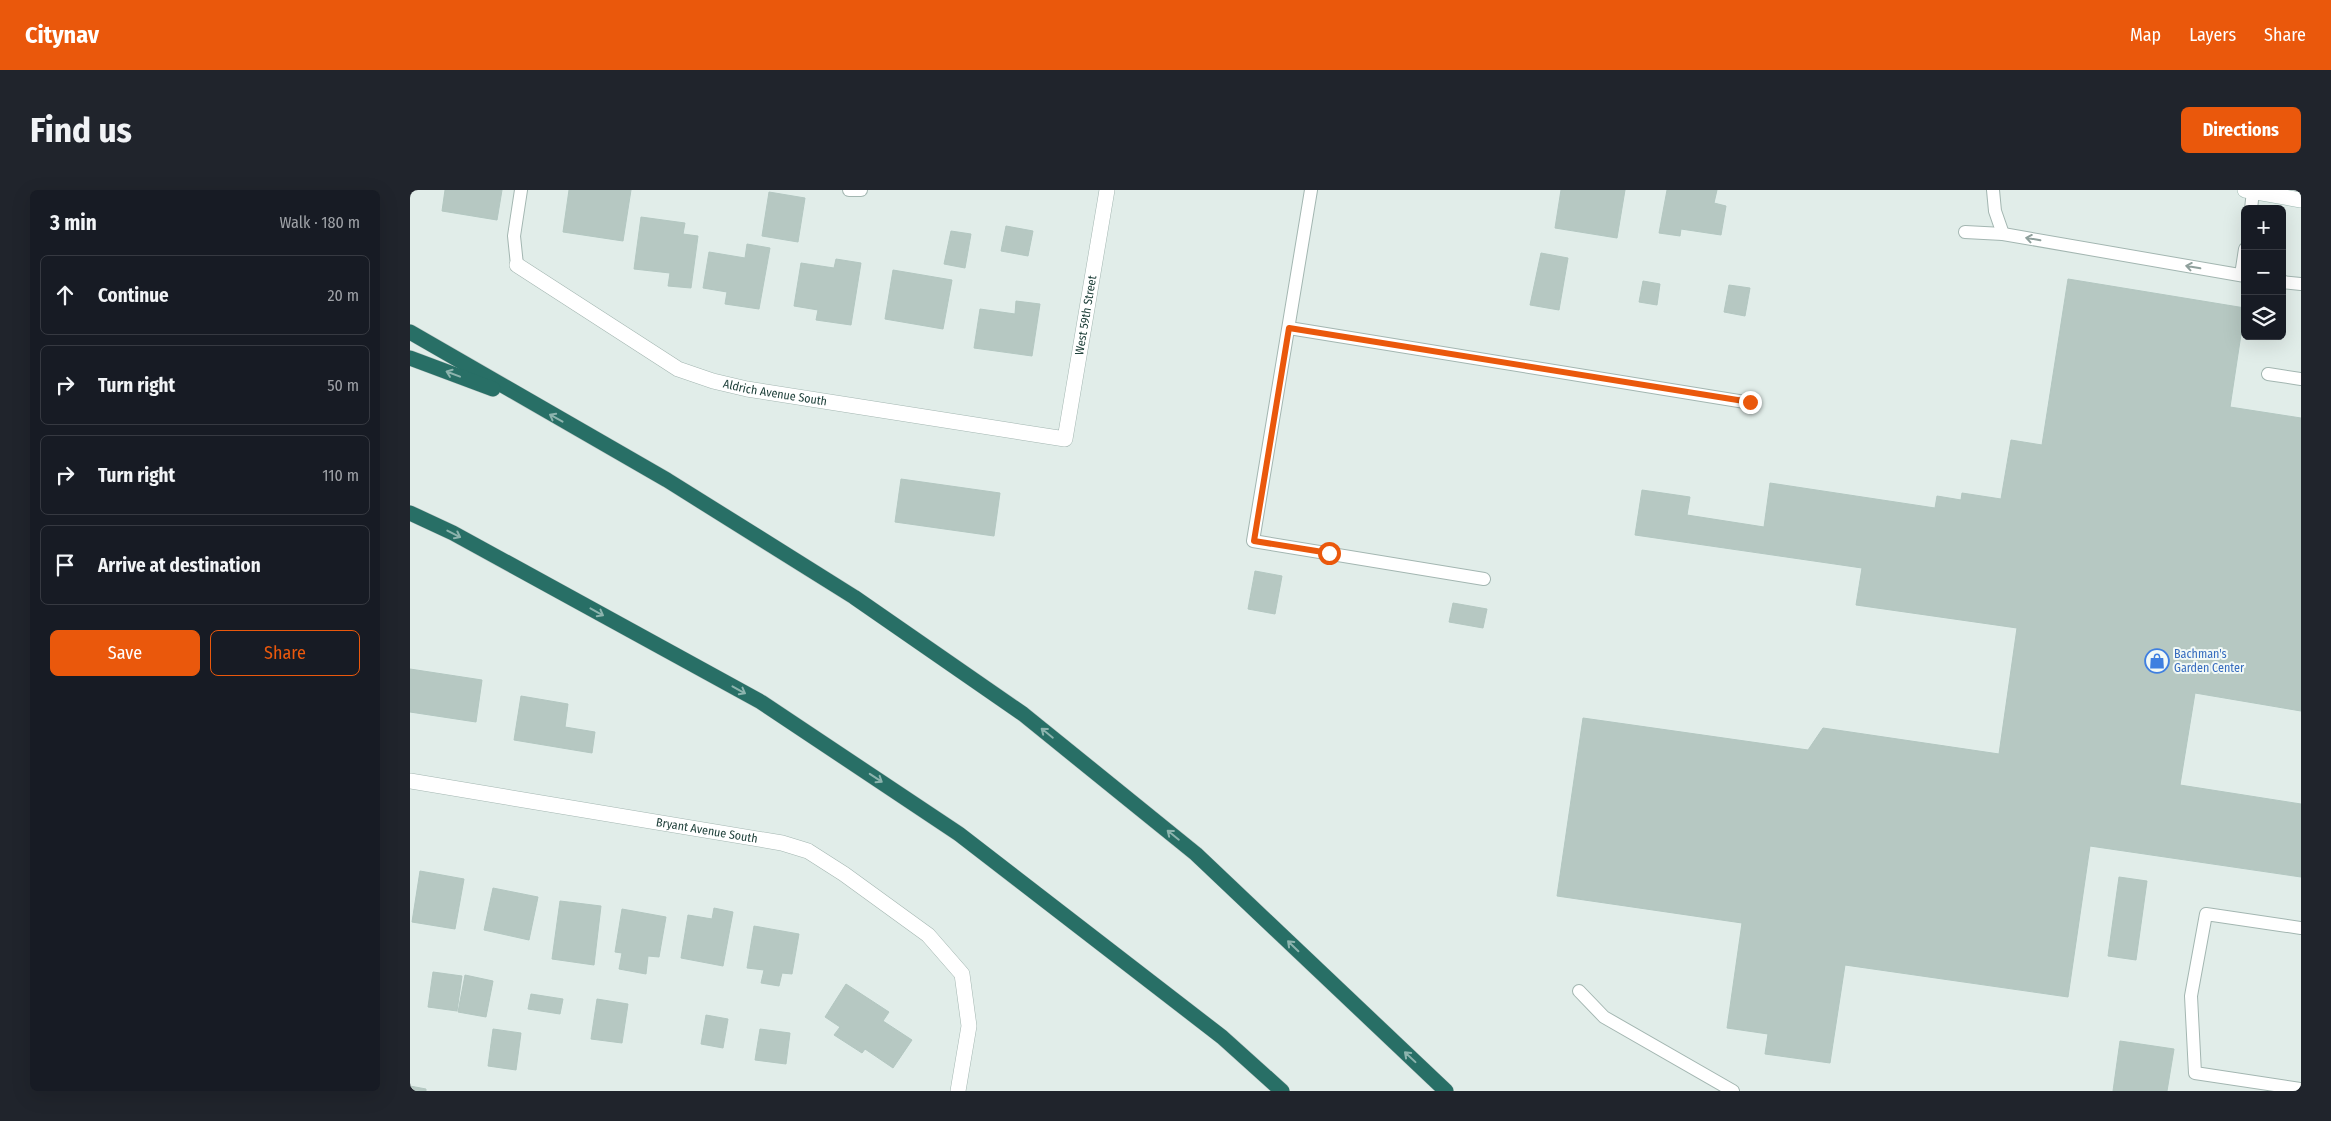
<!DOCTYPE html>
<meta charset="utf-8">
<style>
body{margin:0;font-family:"Fira Sans Condensed",sans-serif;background:#20242c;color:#f1f3f6}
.controls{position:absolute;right:15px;top:15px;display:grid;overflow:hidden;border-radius:8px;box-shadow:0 5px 20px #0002}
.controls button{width:45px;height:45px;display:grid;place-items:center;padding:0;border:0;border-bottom:1px solid #363941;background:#171b24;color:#f1f3f6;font:25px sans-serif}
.stop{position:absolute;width:15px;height:15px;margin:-11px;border:4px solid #ea580c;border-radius:50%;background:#fff}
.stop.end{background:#ea580c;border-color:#fff;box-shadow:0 1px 5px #0008}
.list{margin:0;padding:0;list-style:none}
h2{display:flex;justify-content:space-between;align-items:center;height:65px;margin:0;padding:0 20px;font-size:21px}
h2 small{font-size:16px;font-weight:400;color:#9ea1a6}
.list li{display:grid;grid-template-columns:32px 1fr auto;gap:15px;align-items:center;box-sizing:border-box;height:80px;margin:0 10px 10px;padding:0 10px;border:1px solid #363941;border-radius:8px}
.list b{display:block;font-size:19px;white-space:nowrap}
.list em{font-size:16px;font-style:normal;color:#9ea1a6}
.actions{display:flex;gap:10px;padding:15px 20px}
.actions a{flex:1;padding:11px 0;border:1px solid #ea580c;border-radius:8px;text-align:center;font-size:18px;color:#ea580c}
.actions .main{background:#ea580c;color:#fff}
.icon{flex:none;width:28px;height:28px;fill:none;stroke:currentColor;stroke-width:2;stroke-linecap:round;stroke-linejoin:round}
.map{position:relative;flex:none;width:1891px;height:901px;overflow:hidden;border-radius:8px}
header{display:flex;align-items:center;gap:30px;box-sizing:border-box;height:70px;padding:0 25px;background:#ea580c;color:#fff}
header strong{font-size:24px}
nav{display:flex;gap:28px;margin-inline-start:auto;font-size:18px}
.intro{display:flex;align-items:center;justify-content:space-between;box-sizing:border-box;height:120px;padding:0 30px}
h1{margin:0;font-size:35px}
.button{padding:12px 22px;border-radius:8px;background:#ea580c;color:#fff;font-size:18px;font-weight:700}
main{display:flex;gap:30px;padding:0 30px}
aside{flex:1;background:#171b24;border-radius:8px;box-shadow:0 5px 20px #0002}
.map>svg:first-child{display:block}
</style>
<header>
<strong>Citynav</strong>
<nav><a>Map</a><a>Layers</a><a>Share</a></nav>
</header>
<div class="intro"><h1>Find us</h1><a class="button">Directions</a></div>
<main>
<aside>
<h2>3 min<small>Walk · 180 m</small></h2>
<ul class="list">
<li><svg class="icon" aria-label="ahead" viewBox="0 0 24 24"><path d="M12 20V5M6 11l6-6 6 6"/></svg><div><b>Continue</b></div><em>20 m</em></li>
<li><svg class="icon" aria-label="right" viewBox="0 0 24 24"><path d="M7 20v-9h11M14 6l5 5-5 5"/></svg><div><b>Turn right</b></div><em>50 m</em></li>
<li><svg class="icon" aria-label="right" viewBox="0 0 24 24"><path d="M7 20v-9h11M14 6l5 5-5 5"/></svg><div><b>Turn right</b></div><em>110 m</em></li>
<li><svg class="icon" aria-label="arrive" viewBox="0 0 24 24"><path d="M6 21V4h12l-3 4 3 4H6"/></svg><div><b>Arrive at destination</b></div></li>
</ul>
<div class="actions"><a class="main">Save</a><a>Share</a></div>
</aside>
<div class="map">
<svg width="1891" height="901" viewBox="0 0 1891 901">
<rect width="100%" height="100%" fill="#e1ede9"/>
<g fill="#b6c8c2" stroke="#b3c7c1">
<polygon points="35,0 92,0 87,30 32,21"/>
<polygon points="159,0 221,0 213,51 153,42"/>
<polygon points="1151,0 1215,0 1207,48 1145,38"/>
<polygon points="1257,0 1307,0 1304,13 1316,16 1311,45 1271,39 1270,46 1249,43"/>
<polygon points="359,2 395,8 388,52 352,46"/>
<polygon points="231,27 275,33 273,44 288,46 281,98 258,96 260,83 224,79"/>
<polygon points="596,36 623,41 618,66 591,61"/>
<polygon points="541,41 561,44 555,78 534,74"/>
<polygon points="337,54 360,58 349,119 315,114 317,102 293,98 299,62 335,68"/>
<polygon points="1131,63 1158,68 1149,120 1120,115"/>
<polygon points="426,69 451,73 441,135 406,130 408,120 384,116 391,73 424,78"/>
<polygon points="483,80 542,90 533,139 475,129"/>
<polygon points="1658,89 1835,118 1820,217 1891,228 1891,521 1785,503 1770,595 1891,614 1891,687 1680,656 1658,807 1435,775 1420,873 1355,864 1358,844 1317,838 1332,733 1147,706 1173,528 1398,560 1413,538 1589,564 1607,438 1446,415 1452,378 1225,345 1232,300 1280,307 1277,325 1354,337 1360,293 1525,318 1527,306 1551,310 1552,303 1591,309 1601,250 1632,255"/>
<polygon points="1233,91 1250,94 1247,115 1229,112"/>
<polygon points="1319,95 1340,98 1335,126 1314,122"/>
<polygon points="606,111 630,114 622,166 564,158 570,119 605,124"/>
<polygon points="491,289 590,303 584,346 485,332"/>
<polygon points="845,381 872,386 865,424 838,419"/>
<polygon points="1043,413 1077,419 1073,438 1039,432"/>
<polygon points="0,479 72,490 66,532 0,522"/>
<polygon points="111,506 158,514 155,537 185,542 182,563 104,550"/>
<polygon points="10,681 54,689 45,739 2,732"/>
<polygon points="1709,687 1737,691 1726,770 1698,766"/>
<polygon points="83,698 128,707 119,750 74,740"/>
<polygon points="150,711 191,716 184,775 142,769"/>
<polygon points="304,718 323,722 313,776 271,768 278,725 302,729"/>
<polygon points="212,719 256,727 249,767 238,766 236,784 209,779 212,763 205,762"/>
<polygon points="344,736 389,744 382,784 372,783 369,796 351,793 354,780 337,778"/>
<polygon points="23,782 52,786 47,821 18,817"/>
<polygon points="55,785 83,791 76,827 48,822"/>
<polygon points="436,794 479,822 473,831 502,850 483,878 455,859 452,863 424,845 430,837 415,827"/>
<polygon points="121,804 153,809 150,824 118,819"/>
<polygon points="187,809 218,814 212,853 181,849"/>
<polygon points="296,825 318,829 313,858 291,854"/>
<polygon points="83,839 111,843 106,880 78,876"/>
<polygon points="350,839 380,843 376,874 345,870"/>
<polygon points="1710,851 1764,859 1757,901 1703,901"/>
<polygon points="0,896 16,899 16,901 0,901"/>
</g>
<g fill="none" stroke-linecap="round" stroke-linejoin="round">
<g stroke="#a3b6b1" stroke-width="14">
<g id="service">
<polyline points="439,0 451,0"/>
<polyline points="901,0 843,351 1074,389"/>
<polyline points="1583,0 1585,21 1593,44"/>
<polyline points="1841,19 1843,1"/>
<polyline points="1555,42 1593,44 1835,86"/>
<polyline points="107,75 104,46 111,0"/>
<polyline points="1831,85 1835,59"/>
<polyline points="1872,92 1891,94"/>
<polyline points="879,138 1341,213"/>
<polyline points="1858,184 1891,189"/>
<polyline points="1891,738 1796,724 1781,806 1785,883 1891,899"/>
<polyline points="1169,801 1194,827 1323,901"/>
</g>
</g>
<g stroke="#a3b6b1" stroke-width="16">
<g id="minor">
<path id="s1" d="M107,75L268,179L303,191L337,199L655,249L697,0"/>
<path id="s2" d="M0,591L372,653L398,661L434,684L518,745L552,784L559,836L548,901"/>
</g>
</g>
<g stroke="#9ebab2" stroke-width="16">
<polyline id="secondary" points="1835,0 1891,10"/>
</g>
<g stroke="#c0cac8" stroke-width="16">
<g id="motorway">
<polyline points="0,142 257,290 444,407 613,524 786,664 1036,901"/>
<polyline points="0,168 83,199"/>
<polyline points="0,323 43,343 351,512 549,644 812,847 872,901"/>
</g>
</g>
<use href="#service" stroke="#fff" stroke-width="12"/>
<use href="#minor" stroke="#fff" stroke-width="15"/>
<use href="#secondary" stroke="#fff" stroke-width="15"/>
<use href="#motorway" stroke="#286f66" stroke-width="15"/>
</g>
<defs><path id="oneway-shaft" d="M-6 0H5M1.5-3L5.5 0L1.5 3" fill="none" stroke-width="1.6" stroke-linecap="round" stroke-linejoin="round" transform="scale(1.25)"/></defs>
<g stroke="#8fa09c">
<use href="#oneway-shaft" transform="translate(1623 49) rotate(-170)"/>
<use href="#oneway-shaft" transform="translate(1783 77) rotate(-170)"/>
</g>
<g stroke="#8db4ae">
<use href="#oneway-shaft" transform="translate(43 184) rotate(-159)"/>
<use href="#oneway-shaft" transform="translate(146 228) rotate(-151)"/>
<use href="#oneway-shaft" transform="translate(44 344) rotate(27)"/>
<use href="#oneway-shaft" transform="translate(187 422) rotate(29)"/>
<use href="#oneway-shaft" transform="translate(329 500) rotate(29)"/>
<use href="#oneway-shaft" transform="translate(637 543) rotate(-141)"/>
<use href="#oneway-shaft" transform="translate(466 588) rotate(33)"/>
<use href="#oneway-shaft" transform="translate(763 645) rotate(-141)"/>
<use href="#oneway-shaft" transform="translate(883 756) rotate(-136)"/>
<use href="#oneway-shaft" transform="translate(1000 867) rotate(-137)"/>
</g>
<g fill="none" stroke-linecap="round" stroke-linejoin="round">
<polyline stroke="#ea580c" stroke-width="6" points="919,363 844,351 879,138 1340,212"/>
</g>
<defs>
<g id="shop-ring" transform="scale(1.25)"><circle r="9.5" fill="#f2f9f6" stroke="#3f7fe0" stroke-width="1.5"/><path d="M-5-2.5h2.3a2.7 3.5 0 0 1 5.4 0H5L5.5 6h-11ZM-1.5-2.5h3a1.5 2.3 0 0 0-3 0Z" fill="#3f7fe0"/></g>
</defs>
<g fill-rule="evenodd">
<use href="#shop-ring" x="1747" y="471"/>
</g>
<g text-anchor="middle" stroke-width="4" stroke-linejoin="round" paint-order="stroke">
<g font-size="12" fill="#1f403a" stroke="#f2f9f6">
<text dy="4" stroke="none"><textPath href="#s1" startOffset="711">West 59th Street</textPath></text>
<text dy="4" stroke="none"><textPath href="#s1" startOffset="292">Aldrich Avenue South</textPath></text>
<text dy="4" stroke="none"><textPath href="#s2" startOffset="301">Bryant Avenue South</textPath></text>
</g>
<g font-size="12" fill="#366cbe" stroke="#f2f9f6" text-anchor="start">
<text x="1764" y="468">Bachman's<tspan x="1764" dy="14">Garden Center</tspan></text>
</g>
</g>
</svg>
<div class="controls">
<button>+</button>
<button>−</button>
<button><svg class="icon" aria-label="layers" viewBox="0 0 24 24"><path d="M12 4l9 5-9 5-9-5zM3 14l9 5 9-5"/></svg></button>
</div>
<div class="stop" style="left:919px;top:363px"></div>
<div class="stop end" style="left:1340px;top:212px"></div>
</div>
</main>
